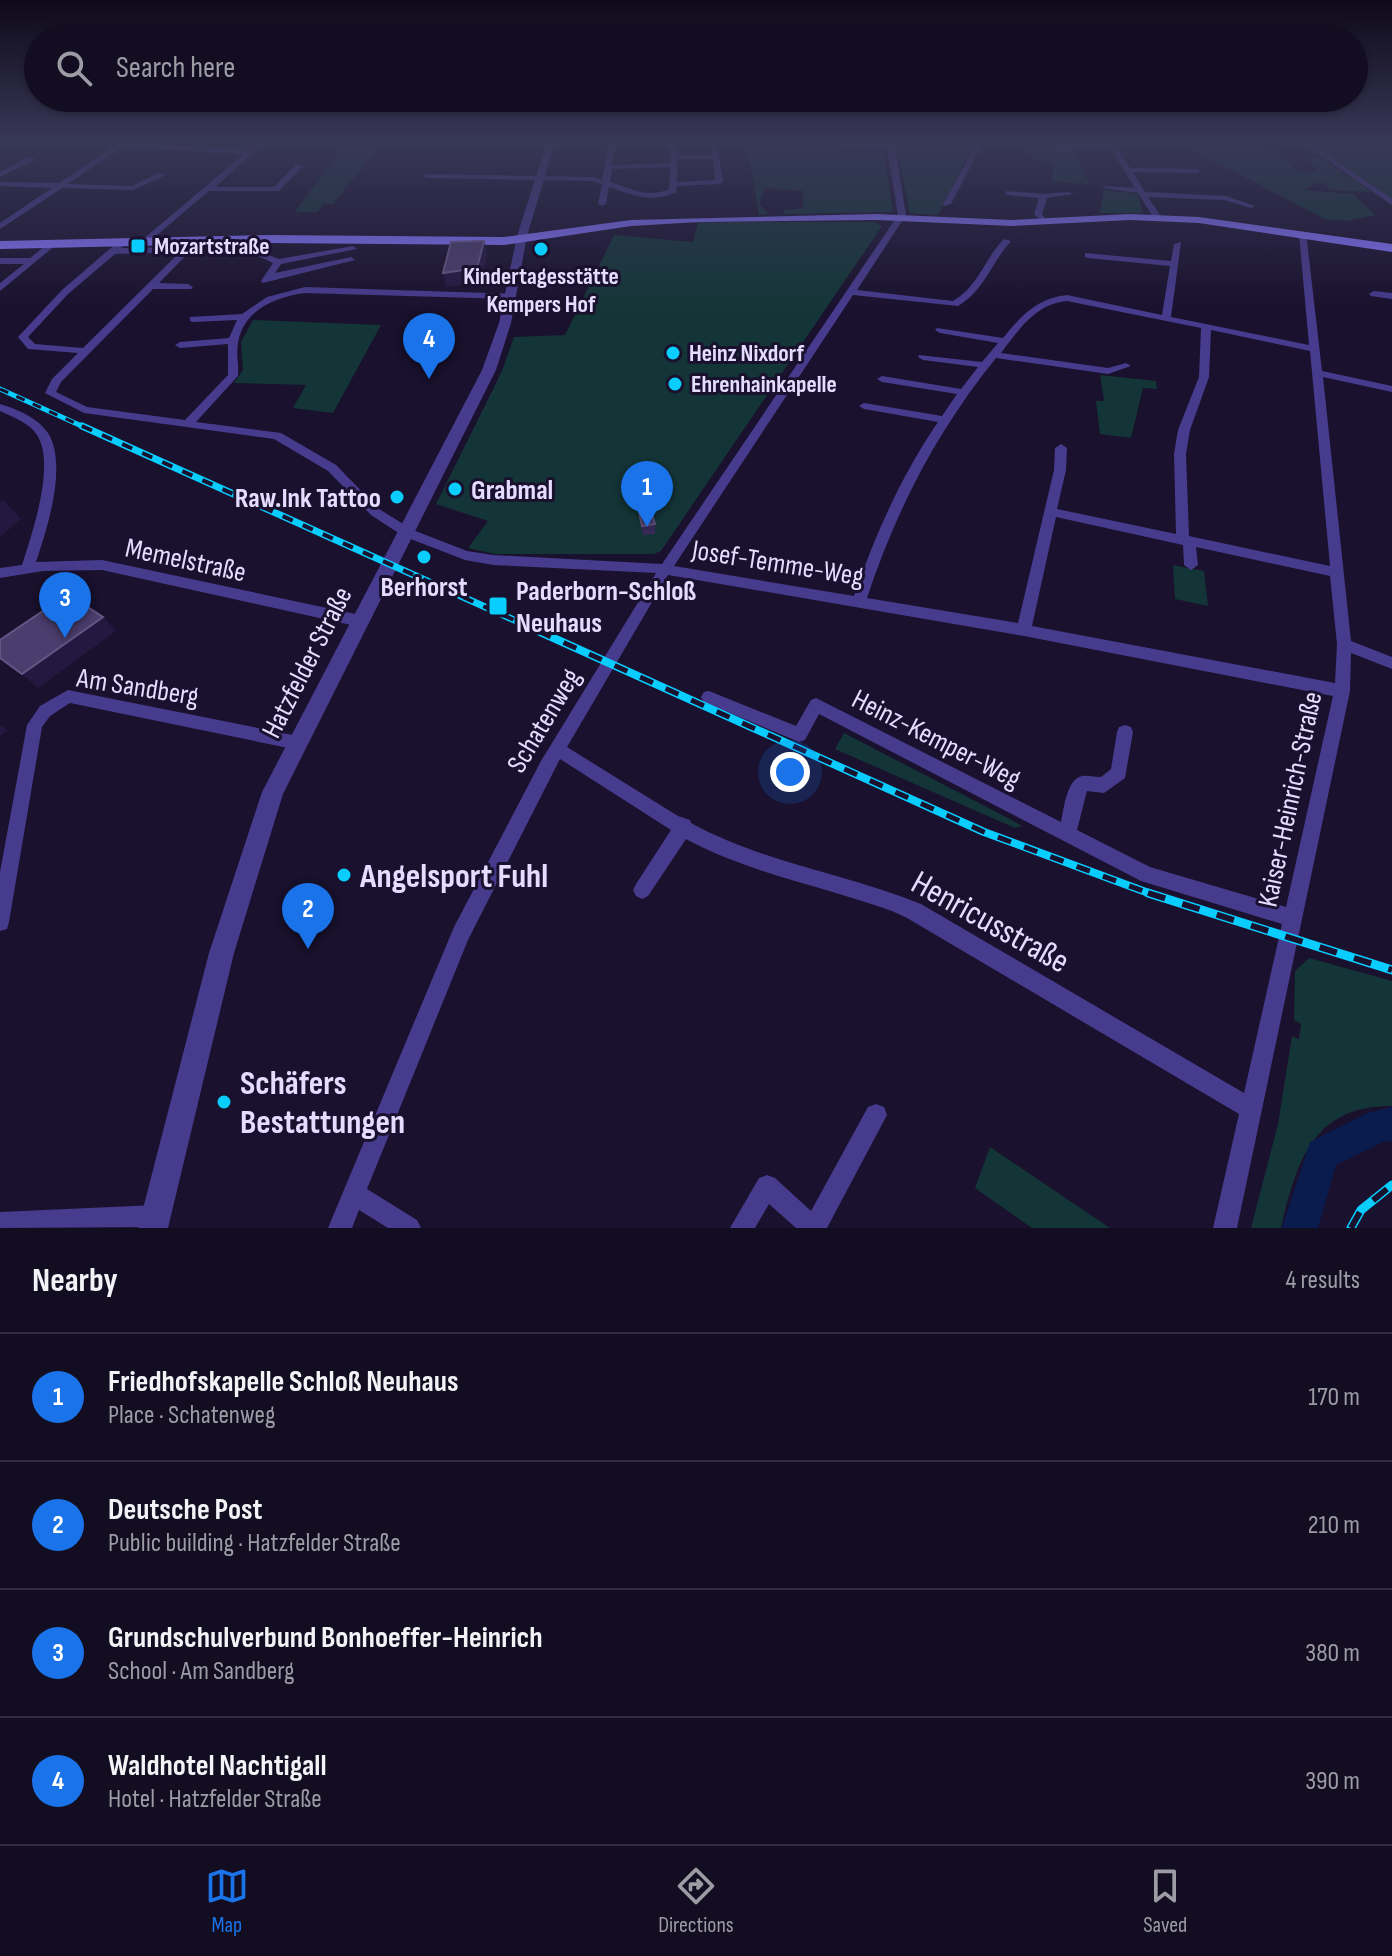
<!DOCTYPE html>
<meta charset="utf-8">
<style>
body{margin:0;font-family:"Sofia Sans Condensed",sans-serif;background:#1c162a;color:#f1f3f6}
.you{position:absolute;left:790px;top:772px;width:28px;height:28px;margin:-20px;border:6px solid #fff;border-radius:50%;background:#1a73e8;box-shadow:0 0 0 12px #1a73e833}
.badge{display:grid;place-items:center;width:52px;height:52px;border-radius:50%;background:#1a73e8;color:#fff;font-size:26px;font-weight:700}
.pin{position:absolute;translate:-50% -66px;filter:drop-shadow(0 2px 4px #0008)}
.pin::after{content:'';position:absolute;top:42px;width:28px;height:24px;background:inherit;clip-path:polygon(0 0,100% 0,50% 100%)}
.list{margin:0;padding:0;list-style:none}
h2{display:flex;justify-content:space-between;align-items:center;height:104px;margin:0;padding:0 32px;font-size:34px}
h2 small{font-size:26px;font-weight:400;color:#9d9ca5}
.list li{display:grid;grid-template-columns:52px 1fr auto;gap:24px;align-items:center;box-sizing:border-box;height:128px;padding:0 32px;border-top:2px solid #322d40}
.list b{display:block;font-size:30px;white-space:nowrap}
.list p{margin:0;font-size:26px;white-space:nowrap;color:#9d9ca5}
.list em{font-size:26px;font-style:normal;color:#9d9ca5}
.icon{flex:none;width:44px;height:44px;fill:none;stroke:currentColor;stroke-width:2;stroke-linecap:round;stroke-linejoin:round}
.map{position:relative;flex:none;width:1392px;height:1228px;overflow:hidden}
.search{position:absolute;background:#130d22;box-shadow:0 2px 6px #0004;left:24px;right:24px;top:24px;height:88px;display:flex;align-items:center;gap:20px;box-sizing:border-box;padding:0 28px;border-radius:44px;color:#9d9ca5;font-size:30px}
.sheet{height:616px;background:#130d22}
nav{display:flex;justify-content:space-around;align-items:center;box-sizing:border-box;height:112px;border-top:2px solid #322d40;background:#130d22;font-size:22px;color:#9d9ca5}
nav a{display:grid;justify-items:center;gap:4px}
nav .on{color:#1a73e8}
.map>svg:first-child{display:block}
</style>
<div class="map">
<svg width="1392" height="1228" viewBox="0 0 1392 1228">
<rect width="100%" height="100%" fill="#19112d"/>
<g fill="#143537">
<polygon points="699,139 747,144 882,139 893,212 782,214 785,210 803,208 803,191 765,188 759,204 769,214 759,215 747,145 681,143 696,143"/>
<polygon points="895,139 976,139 938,215 910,213"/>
<polygon points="1172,139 1245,139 1257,150 1277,152 1297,171 1319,172 1306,157 1322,158 1345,175 1339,177 1351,177 1371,192 1330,190 1324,183 1315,183 1303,190 1353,194 1375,215 1346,221 1325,219"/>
<polygon points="1303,139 1392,139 1392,201"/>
<polygon points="1026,141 1050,143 1053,149 1073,151 1090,184 1052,182 1054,164 1031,159"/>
<polygon points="343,146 379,146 333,204 324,204 317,212 295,212"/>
<polygon points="1104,190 1138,194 1143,213 1100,213"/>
<polygon points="698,222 875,222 882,226 661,551 654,554 495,554 468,548 488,521 436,504 502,371 514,337 565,335 614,235 693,242"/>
<polygon points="253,320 381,325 333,413 293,408 306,385 234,383 243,370 241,342"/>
<polygon points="1100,375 1156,381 1157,389 1143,388 1131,438 1100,434 1096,401 1104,401"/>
<polygon points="1173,565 1204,571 1208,606 1175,599"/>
<polygon points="844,733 1008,818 1022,826 1015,828 835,749"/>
<path d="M1309,958L1392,981V1106C1312,1105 1296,1164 1281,1228H1251L1278,1124L1292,1036L1299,1039L1301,1024L1294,1020L1295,971Z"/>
<polygon points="990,1147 1110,1228 1111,1228 1032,1228 975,1188"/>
</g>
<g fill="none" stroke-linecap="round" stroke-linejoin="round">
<polygon fill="#0a1b4d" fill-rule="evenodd" points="1392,1107 1392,1141 1383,1142 1336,1165 1318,1228 1282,1228 1310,1142 1368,1113"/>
<g fill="#473b8d" fill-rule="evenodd">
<polygon points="125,139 132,139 127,143 249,150 262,139 269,139 215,187 274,187 296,164 303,166 279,191 209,191 145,245 142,244 142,240 244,154 122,147 68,184 132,186 159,173 166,175 133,190 62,188 0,229 0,223 52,188 0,186 0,182 59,183"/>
<path d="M610,139H616L612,165L670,163V148L659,139H666L676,146L677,155H712V145L717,144L723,182L719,184L677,186L676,192C651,204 634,195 609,187L606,204L602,206L598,204L602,184L592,181L427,178L423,176L427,174L593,177L602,180ZM677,159H713L715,180L677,182ZM670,167L669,189C649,199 629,188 610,182L612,169Z"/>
<path d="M886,139H892L895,146L906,215L857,290L953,301C979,286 984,259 1004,239L1011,241C991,263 985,290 958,306L853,295L674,566L854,596C875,535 901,476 938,422L864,409L859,406L864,403L942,416L957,394L882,382L877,379L882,376L961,389L978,367L923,360L918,357L919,355L982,362L998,343L940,333L935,330L937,328L1003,338C1021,316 1037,298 1067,295L1162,315L1170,266L1088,258L1085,257V253L1171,261L1174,244L1181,242L1171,317L1309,345L1299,234L1306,232L1322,371L1392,386V392L1323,377L1351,641L1392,657V669L1351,653L1350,691L1237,1228H1213L1239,1114L907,918L892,911C823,886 751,874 686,839L648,896L642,899L636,896L633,890L636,884L671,830L560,759L468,940L367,1189L417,1220L421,1228H388L359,1210L352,1228H328L454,927L541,761L656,573L493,565L465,560L403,536L371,515L328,471L274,439L84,413L45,393L52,379L78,353L28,349L18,337L62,290L120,240L127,242L121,248L186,247L193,239H199L200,241L159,283L188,284L193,287L191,289H153L61,382L56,392L87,407L185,420L228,375V344L180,348L175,345L180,342L229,338L237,320L193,322L190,321V317L242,314L267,297L305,287L514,294L516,296L511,299L305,293C274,297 243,311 238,343C236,354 239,365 238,376L196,422L281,433L336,465L379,509L413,530L467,551L493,555L662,564L898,215L887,148L831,146L828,144L831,142L886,144ZM180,252L83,348L35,344L28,337L68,294L115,254ZM1067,301L1201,328L1199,377L1178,430L1174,454L1176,534L1057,509L1066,470L1067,448L1061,444L1055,448L1054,470L1018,623L867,598C896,510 937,431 996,358L1108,374L1131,366L1126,363L1108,368L1001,353C1018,331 1036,303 1067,301ZM1211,330L1310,351L1330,566L1189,536L1186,454L1190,430L1209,377ZM1056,517L1183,545L1184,565L1191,570L1198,565L1196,547L1330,576L1337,644L1335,683L1032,626ZM668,575L1024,636L1333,696L1286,907L1150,867L1077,830L1087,791L1104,793L1125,778L1133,732L1131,727L1125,725L1119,727L1117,732L1111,769L1101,777C1096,777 1087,775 1082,776C1066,780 1064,809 1061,822L816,698L811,700L796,726L709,691L704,692L701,697L704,702L799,742L805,740L819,714L1141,881L1282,924L1244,1093L921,904C845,873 764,863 691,823L690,820L678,816L567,747Z"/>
<polygon points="979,139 985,139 951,204 944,206 943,204"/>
<polygon points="1297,139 1304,139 1392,199 1392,205"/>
<polygon points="1110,140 1141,142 1139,145 1115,144 1130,168 1197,169 1201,171 1197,173 1133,172 1145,192 1226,196 1255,206 1251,208 1224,200 1148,197 1162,218 1155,220 1138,193 1102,188 1106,186 1135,188 1111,149 1075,148 1072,151 1056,150 1052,145 1055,143 1108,145 1107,142"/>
<polygon points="29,157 36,159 0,177 0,172"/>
<polygon points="1006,191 1044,194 1069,192 1073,194 1047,198 1042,214 1048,222 1044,224 1034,214 1039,198 1009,195 1006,195"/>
<polygon points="266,237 273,239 263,253 279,259 353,246 357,249 281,264 275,273 351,257 355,260 263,283 261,281 273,263 254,254"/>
<polygon points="50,242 57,244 0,291 0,283 24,264 0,264 0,258 30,258"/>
<polygon points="1374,291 1392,293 1392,299 1371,296 1369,294"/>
<path d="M0,404C17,409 38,418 48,433C68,465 47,529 36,562L102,560L360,615L365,617L367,621L365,625L360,627L102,570L43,571L0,578V568L22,565C32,534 56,464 37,435C30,423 12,417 0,411Z"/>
<polygon points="68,690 298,736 304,738 306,743 304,748 298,750 70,703 50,716 42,727 9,922 7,929 0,931 0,872 27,725 40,706"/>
<polygon points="876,1104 884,1107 887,1115 827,1228 796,1228 769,1204 755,1228 730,1228 759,1178 767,1175 775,1178 811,1211 868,1107"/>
<polygon points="156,1205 164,1208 167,1216 164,1224 156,1227 0,1228 0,1212"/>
</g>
<polygon fill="#473b8d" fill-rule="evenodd" points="548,139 556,139 527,236 511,323 496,370 283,794 234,953 168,1228 138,1228 209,953 262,792 482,370 499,323 517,236"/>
<polygon fill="#8674ff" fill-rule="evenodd" points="876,214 1012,220 1130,214 1199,217 1392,244 1392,252 1199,223 1130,220 1012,226 876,220 699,222 631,226 504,245 269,243 0,249 0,241 269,235 504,237 631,220"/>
<g stroke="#09ccff" stroke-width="5">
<polyline id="rail-far3" points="0,389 86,428"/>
</g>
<g stroke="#09ccff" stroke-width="7">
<polyline id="rail-far2" points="82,426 543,633"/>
</g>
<g stroke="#09ccff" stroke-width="8">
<polyline id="rail-far1" points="538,631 984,832 1154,895"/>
</g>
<g stroke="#09ccff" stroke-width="9">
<g id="rail">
<polyline points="1148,893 1392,970"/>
<polyline points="1351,1228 1361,1210 1392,1185"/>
</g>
</g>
<use href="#rail-far3" stroke="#19112d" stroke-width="3" stroke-dasharray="9" stroke-linecap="butt"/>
<use href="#rail-far2" stroke="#19112d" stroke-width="4" stroke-dasharray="11" stroke-linecap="butt"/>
<use href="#rail-far1" stroke="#19112d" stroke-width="5" stroke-dasharray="14" stroke-linecap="butt"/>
<use href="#rail" stroke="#19112d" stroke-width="6" stroke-dasharray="18" stroke-linecap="butt"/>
</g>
<polygon fill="#392a5b" points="639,512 655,524 655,534 643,535"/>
<g fill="#241841">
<polygon points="484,241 487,255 481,282 446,287 443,273"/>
<polygon points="3,500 21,519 0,537 0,502"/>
<polygon points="103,617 116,631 38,688 22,674"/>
<polygon points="0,725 8,731 0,736"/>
</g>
<g fill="#4b3d6d" stroke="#635684" stroke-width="2">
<polygon points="484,241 477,268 443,273 451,242"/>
<polygon points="651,510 655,524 642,526 639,512"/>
<polygon points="68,594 103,617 22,674 0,658 0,640"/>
</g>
<linearGradient id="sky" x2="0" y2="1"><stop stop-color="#0e0919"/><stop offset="0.45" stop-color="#383857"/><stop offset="1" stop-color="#383857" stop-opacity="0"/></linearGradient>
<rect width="1392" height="311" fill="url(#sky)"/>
<g fill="#09ccff" stroke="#19112d" stroke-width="3">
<rect x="130" y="238" width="16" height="16" rx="4"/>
<circle cx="541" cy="249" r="8"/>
<circle cx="673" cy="353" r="8"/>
<circle cx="675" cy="384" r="8"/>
<circle cx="455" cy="489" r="8"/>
<circle cx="397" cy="497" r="8"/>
<circle cx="424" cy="557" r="8"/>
<rect x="488" y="596" width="20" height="20" rx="4"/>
<circle cx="344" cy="875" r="8"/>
<circle cx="224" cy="1102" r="8"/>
</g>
<g text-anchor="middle" stroke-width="6" stroke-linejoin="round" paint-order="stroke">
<g font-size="24" font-weight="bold" fill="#e4ddff" stroke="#19112d" text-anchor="start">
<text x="154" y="254">Mozartstraße</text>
<text x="541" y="284" text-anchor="middle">Kindertagesstätte<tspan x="541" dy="28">Kempers Hof</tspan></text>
<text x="689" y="361">Heinz Nixdorf</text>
<text x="691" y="392">Ehrenhainkapelle</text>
</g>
<g font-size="28" font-weight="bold" fill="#e4ddff" stroke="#19112d" text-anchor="start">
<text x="471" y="499">Grabmal</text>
<text x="381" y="507" text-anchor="end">Raw.Ink Tattoo</text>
<text x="424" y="596" text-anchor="middle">Berhorst</text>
<text x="516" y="600">Paderborn-Schloß<tspan x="516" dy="32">Neuhaus</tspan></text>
</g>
<g font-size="28" fill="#e4ddff" stroke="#19112d">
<text transform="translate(186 559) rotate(12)" y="10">Memelstraße</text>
<text transform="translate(778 562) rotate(9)" y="10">Josef-Temme-Weg</text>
<text transform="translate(306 662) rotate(-63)" y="10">Hatzfelder Straße</text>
<text transform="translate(138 686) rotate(9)" y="10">Am Sandberg</text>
<text transform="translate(543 720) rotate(-59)" y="10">Schatenweg</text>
<text transform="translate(937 738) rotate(27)" y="10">Heinz-Kemper-Weg</text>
<text transform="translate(1289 799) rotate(-78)" y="10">Kaiser-Heinrich-Straße</text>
</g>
<g font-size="34" font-weight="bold" fill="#e4ddff" stroke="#19112d" text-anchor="start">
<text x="360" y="887">Angelsport Fuhl</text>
<text x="240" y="1094">Schäfers<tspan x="240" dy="39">Bestattungen</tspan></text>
</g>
<g font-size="34" fill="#e4ddff" stroke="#19112d">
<text transform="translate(991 921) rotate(29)" y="12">Henricusstraße</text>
</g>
</g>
</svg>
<div class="you"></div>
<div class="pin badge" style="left:647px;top:527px">1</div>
<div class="pin badge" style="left:308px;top:949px">2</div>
<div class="pin badge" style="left:65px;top:638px">3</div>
<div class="pin badge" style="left:429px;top:379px">4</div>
<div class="search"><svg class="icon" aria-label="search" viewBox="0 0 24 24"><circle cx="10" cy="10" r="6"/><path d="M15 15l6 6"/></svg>Search here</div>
</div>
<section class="sheet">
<h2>Nearby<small>4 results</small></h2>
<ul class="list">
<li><span class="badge">1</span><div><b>Friedhofskapelle Schloß Neuhaus</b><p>Place · Schatenweg</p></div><em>170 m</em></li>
<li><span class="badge">2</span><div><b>Deutsche Post</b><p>Public building · Hatzfelder Straße</p></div><em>210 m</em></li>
<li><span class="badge">3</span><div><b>Grundschulverbund Bonhoeffer-Heinrich</b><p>School · Am Sandberg</p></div><em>380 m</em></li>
<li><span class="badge">4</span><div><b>Waldhotel Nachtigall</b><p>Hotel · Hatzfelder Straße</p></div><em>390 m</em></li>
</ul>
</section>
<nav>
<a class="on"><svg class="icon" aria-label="map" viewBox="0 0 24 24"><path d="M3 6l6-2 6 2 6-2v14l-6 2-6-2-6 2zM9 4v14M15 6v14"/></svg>Map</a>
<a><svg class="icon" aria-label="directions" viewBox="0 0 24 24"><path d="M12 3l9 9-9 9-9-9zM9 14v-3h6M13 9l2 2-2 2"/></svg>Directions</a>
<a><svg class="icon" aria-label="saved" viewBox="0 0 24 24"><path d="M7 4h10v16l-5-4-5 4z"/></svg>Saved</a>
</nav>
